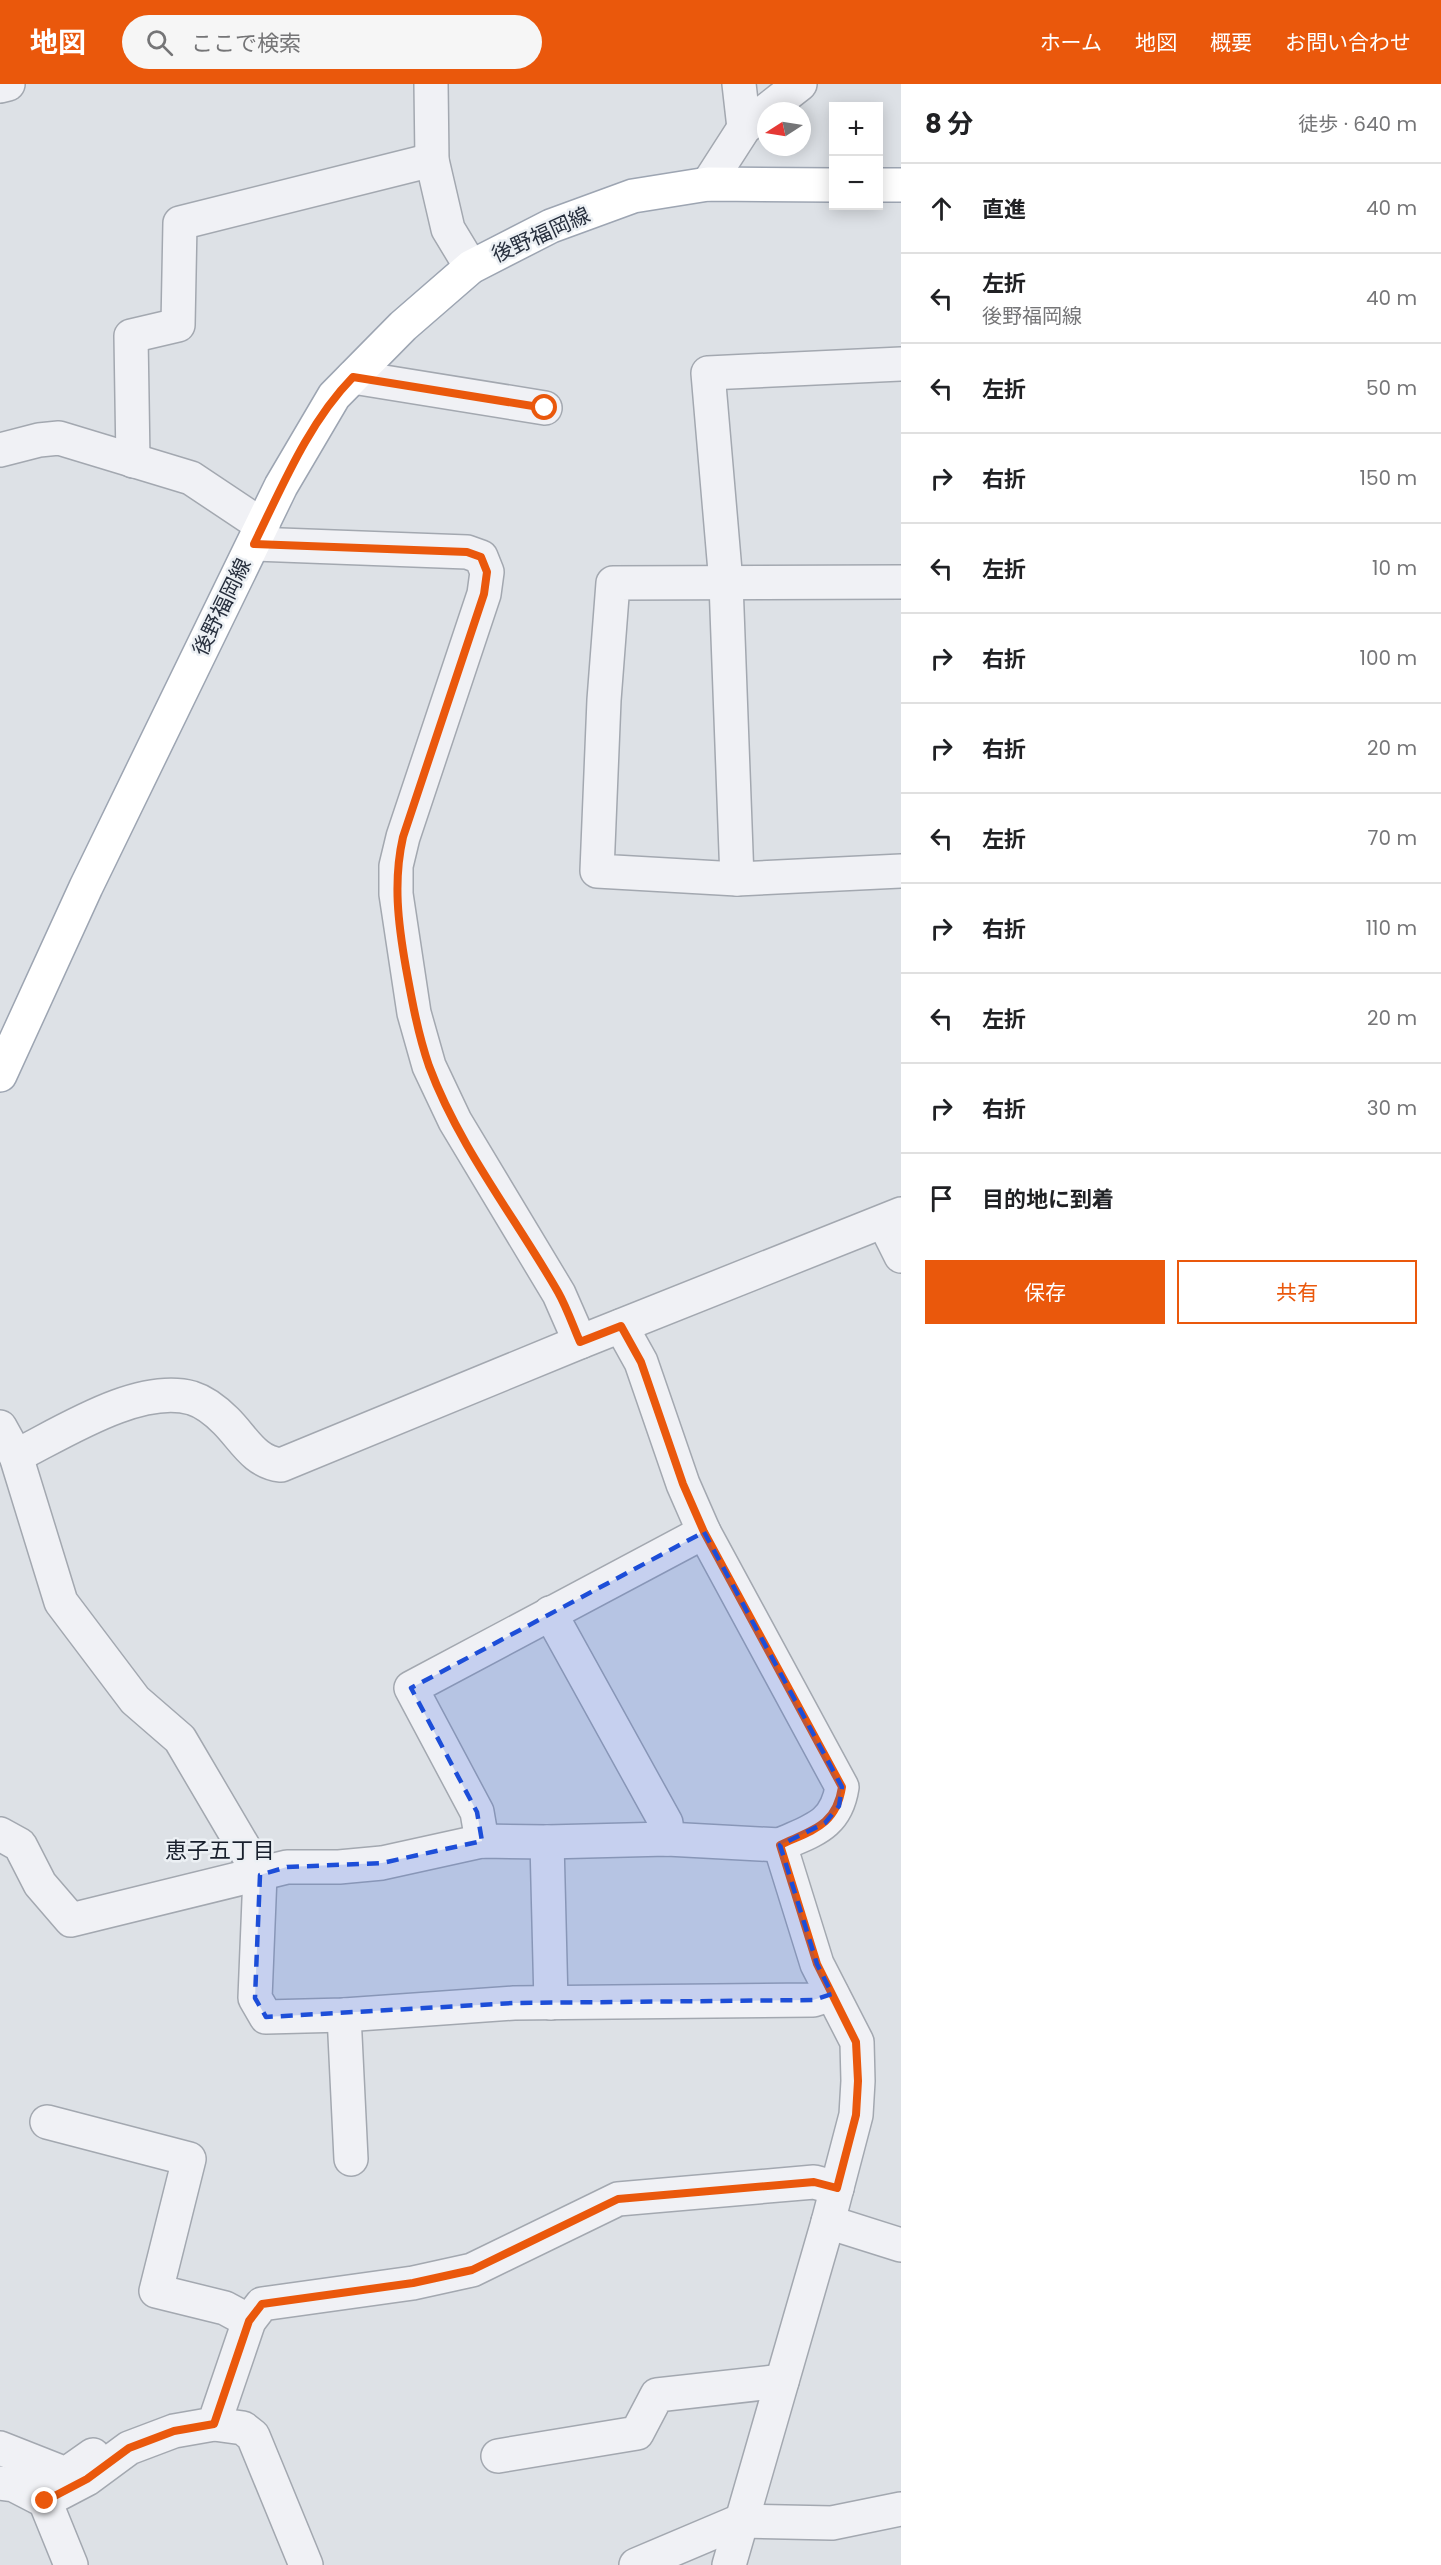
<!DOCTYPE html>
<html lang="ja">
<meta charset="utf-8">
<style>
body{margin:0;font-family:Poppins,"Noto Sans JP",sans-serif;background:#f6f6f6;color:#202124}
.controls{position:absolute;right:18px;top:18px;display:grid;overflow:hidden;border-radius:0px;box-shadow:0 3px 15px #0003}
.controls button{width:54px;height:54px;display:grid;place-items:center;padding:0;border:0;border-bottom:2px solid #e0e0e0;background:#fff;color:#202124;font:30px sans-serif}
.compass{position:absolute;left:757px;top:18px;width:54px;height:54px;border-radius:50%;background:#fff;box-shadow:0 3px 15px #0003;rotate:258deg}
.stop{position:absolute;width:18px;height:18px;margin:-14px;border:4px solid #ea580c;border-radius:50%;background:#fff}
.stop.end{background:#ea580c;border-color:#fff;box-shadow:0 2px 6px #0008}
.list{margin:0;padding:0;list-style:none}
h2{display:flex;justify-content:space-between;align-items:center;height:78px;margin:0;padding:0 24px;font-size:26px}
h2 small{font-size:20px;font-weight:400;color:#757577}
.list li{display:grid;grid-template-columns:39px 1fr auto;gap:18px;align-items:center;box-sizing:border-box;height:90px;padding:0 24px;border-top:2px solid #e0e0e0}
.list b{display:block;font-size:22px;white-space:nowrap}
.list p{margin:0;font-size:20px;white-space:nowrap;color:#757577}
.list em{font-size:20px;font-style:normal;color:#757577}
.actions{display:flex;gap:12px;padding:18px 24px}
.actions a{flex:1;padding:14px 0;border:2px solid #ea580c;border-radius:0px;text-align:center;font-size:21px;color:#ea580c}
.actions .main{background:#ea580c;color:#fff}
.icon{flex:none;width:33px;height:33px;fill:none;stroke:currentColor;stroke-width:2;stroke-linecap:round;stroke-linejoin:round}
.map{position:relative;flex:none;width:901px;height:2481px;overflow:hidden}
header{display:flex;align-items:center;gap:36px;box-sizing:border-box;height:84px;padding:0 30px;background:#ea580c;color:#fff}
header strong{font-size:28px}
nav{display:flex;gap:33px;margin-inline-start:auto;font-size:21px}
.search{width:420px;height:54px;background:#f6f6f6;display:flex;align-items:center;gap:15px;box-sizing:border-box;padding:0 21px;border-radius:33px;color:#757577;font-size:22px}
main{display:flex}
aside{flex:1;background:#fff}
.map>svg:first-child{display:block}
</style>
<header>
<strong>地図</strong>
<div class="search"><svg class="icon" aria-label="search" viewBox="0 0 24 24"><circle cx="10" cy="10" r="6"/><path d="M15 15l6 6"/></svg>ここで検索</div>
<nav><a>ホーム</a><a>地図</a><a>概要</a><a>お問い合わせ</a></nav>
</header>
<main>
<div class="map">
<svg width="901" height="2481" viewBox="0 0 901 2481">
<rect width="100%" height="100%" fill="#dde1e6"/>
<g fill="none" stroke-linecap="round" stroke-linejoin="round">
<g stroke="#a3a8b0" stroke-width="36">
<g id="minor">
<polyline points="431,0 432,76 448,145 471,183"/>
<polyline points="739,0 744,44"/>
<polyline points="0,2 8,0"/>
<polyline points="708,100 744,44 800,0"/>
<polyline points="353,293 545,324"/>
<polyline points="0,366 39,356 59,354 191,394 263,442"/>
<polyline points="133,377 131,252 178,241 180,139 432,76"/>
<polyline points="254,460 467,468 481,473 487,488 484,510 403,753 396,782 396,810 414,929 429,982 455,1037 559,1210 580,1258"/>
<polyline points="901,498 613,499 604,616 597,787 737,795 901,787"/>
<polyline points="737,795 726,499 708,289 901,280"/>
<polyline points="884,1138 901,1172"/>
<path d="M621,1242L641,1278L683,1400L704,1448L842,1703C836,1742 812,1746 780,1761L817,1880L857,1958L858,1997L856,2031L828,2138L729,2481"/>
<path d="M0,1343L16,1372C62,1349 139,1299 192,1314C205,1318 217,1328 226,1337C244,1355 254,1378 281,1381L580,1258L901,1130"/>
<polyline points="16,1372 61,1518 135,1616 180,1655 260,1791 255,1914 266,1933 344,1931 514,1919 813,1916 832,1910"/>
<polyline points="550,1529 666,1739 667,1755"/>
<polyline points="0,1750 20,1761 40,1800 71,1836 287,1783 339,1783 382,1779 482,1757 547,1758 667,1755 780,1761"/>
<polyline points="482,1757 477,1728 411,1604 704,1448"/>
<polyline points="547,1758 551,1919"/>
<polyline points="344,1931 351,2075"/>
<polyline points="47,2038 189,2075 156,2207 225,2224 249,2237"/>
<polyline points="828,2138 901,2161"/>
<polyline points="214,2340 243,2344 253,2352 306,2481"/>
<polyline points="0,2364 66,2390 93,2371"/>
<polyline points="498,2372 637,2349 657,2311 782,2297"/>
<polyline points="0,2399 14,2401 45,2417 71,2481"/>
<polyline points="45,2417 87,2395 129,2364 174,2347 214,2340 249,2237 262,2220 413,2199 472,2186 618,2115 814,2098 837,2104"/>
<polyline points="636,2481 740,2437 832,2439 901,2425"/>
</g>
</g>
<g stroke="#9da5b2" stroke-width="36">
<g id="major">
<polyline points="878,101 901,101"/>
<polyline points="0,991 86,803 281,402 334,312 403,242 471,183 551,142 633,112 708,100 834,101"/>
</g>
</g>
<use href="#minor" stroke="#f0f1f5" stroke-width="33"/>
<use href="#major" stroke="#fff" stroke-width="33"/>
</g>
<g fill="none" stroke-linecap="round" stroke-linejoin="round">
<path stroke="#ea580c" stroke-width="8" d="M45,2417L87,2395L129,2364L174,2347L214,2340L249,2237L262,2220L413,2199L472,2186L618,2115L814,2098L837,2104L856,2031L858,1997L856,1958L817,1880L780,1761C812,1746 836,1742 842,1703L704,1448L683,1400L641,1278L621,1242L580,1258C573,1242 567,1224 558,1208C515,1133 459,1063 429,982C418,950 412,917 406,884C398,839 393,797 403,753L484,510L487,488L481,473L467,468L254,460C282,403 308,339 353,293L545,324"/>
</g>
<path fill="#1d4ed8" fill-opacity="0.2" stroke="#1d4ed8" stroke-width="4.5" stroke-dasharray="12 8" stroke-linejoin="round" d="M704,1448L842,1703L839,1722L825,1739L780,1761L817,1880L832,1910L813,1916L514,1919L266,1933L255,1914L260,1791L287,1783L382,1779L482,1757L477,1728L411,1604Z"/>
<g text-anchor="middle" stroke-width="5" stroke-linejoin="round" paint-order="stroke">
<g font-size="21" fill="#272f3d" stroke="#ecf0f4">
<text transform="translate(541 151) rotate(-24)" y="7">後野福岡線</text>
<text transform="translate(222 523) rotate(-64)" y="7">後野福岡線</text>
</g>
<g font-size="22" fill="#19202d" stroke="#ecf0f4">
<text x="220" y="1774">恵子五丁目</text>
</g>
</g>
</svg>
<div class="controls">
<button>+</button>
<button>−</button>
</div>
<svg class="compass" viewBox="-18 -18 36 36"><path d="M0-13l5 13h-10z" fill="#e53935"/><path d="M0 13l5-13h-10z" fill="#757577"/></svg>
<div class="stop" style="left:545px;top:324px"></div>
<div class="stop end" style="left:45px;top:2417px"></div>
</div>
<aside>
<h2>8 分<small>徒歩 · 640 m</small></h2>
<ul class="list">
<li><svg class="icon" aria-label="ahead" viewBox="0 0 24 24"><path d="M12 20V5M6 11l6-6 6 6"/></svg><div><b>直進</b></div><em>40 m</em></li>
<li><svg class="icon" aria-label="left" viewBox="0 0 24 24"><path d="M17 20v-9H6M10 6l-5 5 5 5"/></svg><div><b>左折</b><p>後野福岡線</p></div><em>40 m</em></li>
<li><svg class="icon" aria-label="left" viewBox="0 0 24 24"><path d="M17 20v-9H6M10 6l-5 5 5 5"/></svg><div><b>左折</b></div><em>50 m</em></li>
<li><svg class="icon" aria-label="right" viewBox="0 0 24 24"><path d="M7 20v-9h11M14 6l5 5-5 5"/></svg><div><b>右折</b></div><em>150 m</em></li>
<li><svg class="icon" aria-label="left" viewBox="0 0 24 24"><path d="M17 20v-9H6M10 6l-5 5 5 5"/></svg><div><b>左折</b></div><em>10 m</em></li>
<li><svg class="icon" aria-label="right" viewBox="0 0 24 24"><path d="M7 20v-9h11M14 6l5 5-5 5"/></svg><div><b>右折</b></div><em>100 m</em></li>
<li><svg class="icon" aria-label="right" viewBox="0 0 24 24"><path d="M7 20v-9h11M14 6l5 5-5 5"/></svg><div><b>右折</b></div><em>20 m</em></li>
<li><svg class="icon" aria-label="left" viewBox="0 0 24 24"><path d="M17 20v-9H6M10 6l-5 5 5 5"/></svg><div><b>左折</b></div><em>70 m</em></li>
<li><svg class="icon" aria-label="right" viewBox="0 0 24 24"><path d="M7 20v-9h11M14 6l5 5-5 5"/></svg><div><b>右折</b></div><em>110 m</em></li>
<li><svg class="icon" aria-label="left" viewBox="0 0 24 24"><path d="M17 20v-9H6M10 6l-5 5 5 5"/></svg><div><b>左折</b></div><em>20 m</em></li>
<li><svg class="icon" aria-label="right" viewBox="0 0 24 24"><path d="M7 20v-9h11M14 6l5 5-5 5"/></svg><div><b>右折</b></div><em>30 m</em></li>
<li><svg class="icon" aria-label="arrive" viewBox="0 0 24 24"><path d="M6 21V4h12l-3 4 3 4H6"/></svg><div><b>目的地に到着</b></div></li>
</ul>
<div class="actions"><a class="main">保存</a><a>共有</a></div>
</aside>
</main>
